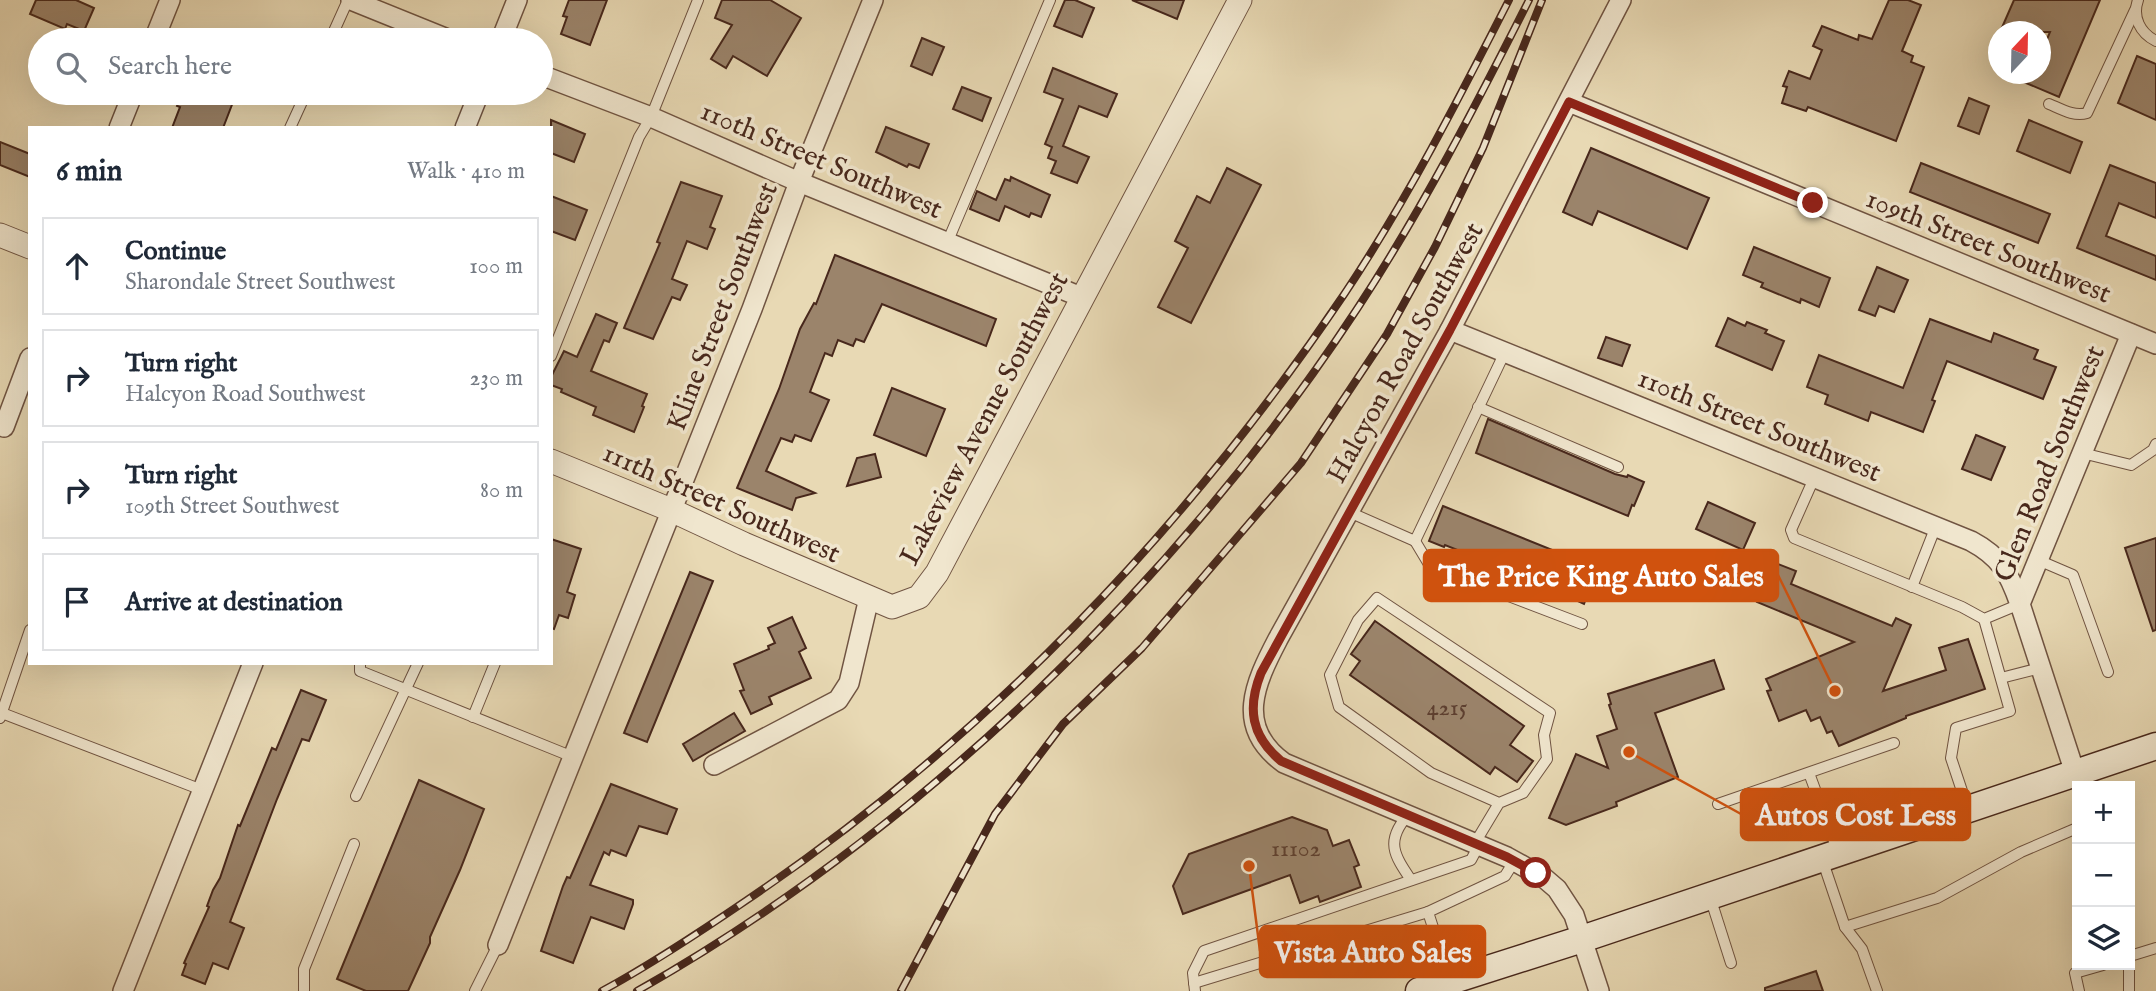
<!DOCTYPE html>
<meta charset="utf-8">
<style>
body{margin:0;font-family:"IM FELL English",serif;background:#f2f2f3;color:#1f2937}
.controls{position:absolute;right:21px;bottom:21px;display:grid;overflow:hidden;border-radius:0px;box-shadow:0 7px 28px #0002}
.controls button{width:63px;height:63px;display:grid;place-items:center;padding:0;border:0;border-bottom:2px solid #e0e1e3;background:#fff;color:#1f2937;font:35px sans-serif}
.compass{position:absolute;left:1988px;top:21px;width:63px;height:63px;border-radius:50%;background:#fff;box-shadow:0 7px 28px #0002;rotate:22deg}
.stop{position:absolute;width:21px;height:21px;margin:-16px;border:5px solid #8f2418;border-radius:50%;background:#fff}
.stop.end{background:#8f2418;border-color:#fff;box-shadow:0 2px 7px #0008}
.list{margin:0;padding:0;list-style:none}
h2{display:flex;justify-content:space-between;align-items:center;height:91px;margin:0;padding:0 28px;font-size:30px}
h2 small{font-size:23px;font-weight:400;color:#747a83}
.list li{display:grid;grid-template-columns:46px 1fr auto;gap:21px;align-items:center;box-sizing:border-box;height:98px;margin:0 14px 14px;padding:0 14px;border:2px solid #e0e1e3;border-radius:0px}
.list b{display:block;font-size:26px;white-space:nowrap}
.list p{margin:0;font-size:23px;white-space:nowrap;color:#747a83}
.list em{font-size:23px;font-style:normal;color:#747a83}
.icon{flex:none;width:38px;height:38px;fill:none;stroke:currentColor;stroke-width:2;stroke-linecap:round;stroke-linejoin:round}
.map{position:relative;flex:none;width:2156px;height:991px;overflow:hidden}
.search{position:absolute;background:#fff;box-shadow:0 7px 28px #0002;left:28px;top:28px;width:525px;height:77px;display:flex;align-items:center;gap:18px;box-sizing:border-box;padding:0 24px;border-radius:38px;color:#747a83;font-size:26px}
.panel{position:absolute;background:#fff;box-shadow:0 7px 28px #0002;left:28px;top:126px;width:525px;height:539px;border-radius:0px}
.map>svg:first-child{display:block}
</style>
<div class="map">
<svg width="2156" height="991" viewBox="0 0 2156 991">
<rect width="100%" height="100%" fill="#e8d9b4"/>
<filter id="stains"><feTurbulence type="fractalNoise" baseFrequency=".00286" numOctaves="4"/><feColorMatrix values="0 0 0 0 .2 0 0 0 0 .09 0 0 0 0 .02 0 0 0 .5 -.17"/></filter>
<radialGradient id="worn" r=".72"><stop offset=".6" stop-color="#630" stop-opacity="0"/><stop offset="1" stop-color="#630" stop-opacity=".3"/></radialGradient>
<g fill="#9b846b" stroke="#48281c" stroke-width="2">
<polygon points="36,0 76,0 94,8 84,31 67,24 65,29 30,14"/>
<polygon points="569,0 607,0 590,45 561,34 567,17 563,16"/>
<polygon points="722,0 770,0 801,18 767,76 733,56 726,68 711,59 732,25 715,18"/>
<polygon points="1065,0 1075,0 1094,8 1082,37 1054,26"/>
<polygon points="1132,0 1184,0 1177,19"/>
<polygon points="1889,0 1908,0 1921,5 1902,51 1913,56 1911,62 1924,67 1896,141 1808,107 1806,111 1782,103 1787,87 1783,86 1789,71 1810,79 1822,50 1813,46 1822,26 1858,40 1859,35 1872,39"/>
<polygon points="2014,0 2100,0 2059,97 2005,74 2040,74 2040,56 2050,32 2000,32"/>
<polygon points="922,38 944,47 932,75 911,66"/>
<polygon points="2137,56 2156,64 2156,120 2118,103"/>
<polygon points="1053,68 1117,94 1107,117 1079,106 1063,146 1089,157 1077,183 1051,173 1056,161 1048,158 1052,147 1045,144 1063,99 1044,92"/>
<polygon points="962,87 991,98 982,121 953,109"/>
<polygon points="182,93 214,93 233,102 223,128 172,128 180,107 177,106"/>
<polygon points="1969,98 1989,106 1979,134 1958,126"/>
<polygon points="551,120 585,134 574,162 551,153"/>
<polygon points="2029,120 2082,142 2070,173 2017,151"/>
<polygon points="886,127 929,144 919,168 909,164 907,167 876,152"/>
<polygon points="0,142 30,154 30,177 0,165"/>
<polygon points="1591,148 1709,198 1687,249 1598,211 1592,225 1563,212"/>
<polygon points="1921,163 2050,214 2038,243 1910,192"/>
<polygon points="2110,165 2156,183 2156,218 2119,203 2106,236 2156,256 2156,280 2077,248"/>
<polygon points="1227,168 1261,185 1191,323 1158,307 1188,248 1175,241 1197,196 1210,203"/>
<polygon points="1011,177 1050,195 1041,217 1031,213 1029,217 1005,206 999,221 970,209 977,191 996,200 1005,179 1010,181"/>
<polygon points="681,182 722,196 710,227 715,229 707,249 687,241 672,279 687,285 680,300 672,297 653,339 624,328 660,243 657,242"/>
<polygon points="551,196 587,210 575,240 551,231"/>
<polygon points="1754,247 1830,278 1819,307 1801,299 1800,303 1761,287 1763,283 1743,275"/>
<polygon points="835,255 996,319 986,346 882,304 864,342 856,339 853,346 838,340 832,356 825,353 810,392 829,400 811,441 795,435 792,442 781,438 766,471 815,493 796,498 792,510 737,488 779,389 800,329 814,303 816,304"/>
<polygon points="1877,267 1908,280 1894,312 1879,306 1875,316 1859,310"/>
<polygon points="596,314 617,323 609,342 604,340 591,371 647,394 642,406 644,407 634,432 593,415 596,407 561,392 562,389 551,385 551,377 564,351 577,357"/>
<polygon points="1728,318 1745,326 1747,322 1767,330 1765,333 1784,341 1772,370 1716,346"/>
<polygon points="1930,319 1991,342 1994,333 2038,350 2034,359 2056,367 2043,399 1947,361 1932,400 1935,401 1923,432 1871,412 1868,421 1825,404 1828,395 1807,387 1819,355 1903,388"/>
<polygon points="1606,337 1630,345 1622,366 1598,358"/>
<polygon points="892,388 945,409 926,456 874,435"/>
<polygon points="1488,419 1615,474 1627,477 1628,475 1644,482 1634,506 1632,505 1628,516 1476,453"/>
<polygon points="1976,435 2005,447 1991,480 1962,469"/>
<polygon points="875,454 881,477 847,486 857,458"/>
<polygon points="1708,502 1755,523 1743,550 1696,529"/>
<polygon points="1443,506 1597,568 1584,604 1569,597 1570,595 1445,545 1444,547 1429,541"/>
<polygon points="2156,538 2156,630 2153,631 2125,548"/>
<polygon points="551,539 581,549 567,592 575,595 568,618 559,615 554,629 551,628"/>
<polygon points="1773,562 1796,571 1791,584 1892,626 1896,618 1911,625 1883,691 1946,670 1939,648 1968,639 1985,689 1906,716 1906,718 1839,746 1832,731 1827,733 1820,717 1811,721 1806,710 1779,721 1767,691 1771,690 1766,679 1854,642 1757,602"/>
<polygon points="690,572 713,581 647,742 624,733"/>
<polygon points="792,617 806,648 799,652 811,678 769,697 772,704 751,714 740,691 744,690 734,664 769,649 768,646 775,643 768,628"/>
<polygon points="1375,621 1524,726 1510,745 1533,761 1517,782 1495,767 1490,774 1350,675 1360,661 1351,654"/>
<polygon points="1714,660 1724,689 1655,713 1678,777 1616,802 1617,806 1566,825 1549,818 1576,754 1608,768 1597,736 1617,729 1609,705 1611,704 1608,694"/>
<polygon points="301,690 326,700 309,741 302,739 277,799 230,922 244,928 228,969 213,963 205,984 182,975 186,964 184,963 209,907 207,906 213,890 220,878 238,825 240,826 272,748 276,750"/>
<polygon points="734,713 745,731 693,761 683,744"/>
<polygon points="419,780 484,809 460,870 430,937 430,943 408,991 366,991 337,979"/>
<polygon points="611,784 677,809 667,834 639,826 626,856 611,850 609,855 604,852 590,885 633,900 633,904 624,929 591,917 573,963 541,951 563,886 567,877 570,878"/>
<polygon points="1292,817 1327,830 1333,846 1349,840 1359,865 1354,867 1361,887 1320,902 1318,896 1300,903 1290,875 1183,914 1173,886 1189,854"/>
<polygon points="1816,971 1823,991 1765,991 1765,988"/>
</g>
<g fill="none" stroke-linecap="round" stroke-linejoin="round">
<g stroke="#705442" stroke-width="12">
<g id="service">
<path d="M2138,0C2132,17 2140,33 2156,41"/>
<polyline points="330,40 348,0"/>
<path d="M2049,104C2061,109 2074,117 2087,113L2135,10"/>
<polyline points="290,128 306,93"/>
<polyline points="947,243 1050,0"/>
<polyline points="551,356 639,137 651,117 698,0"/>
<polyline points="1478,407 1618,467"/>
<polyline points="2082,453 2131,465 2153,450 2156,444"/>
<polyline points="1815,476 1791,530 1794,538 1962,607 1984,619 2020,604"/>
<polyline points="1349,512 1415,541 1505,352"/>
<polyline points="1415,541 1430,566 1582,624"/>
<polyline points="2038,560 2073,575 2108,672"/>
<polyline points="1912,587 1936,526"/>
<polyline points="360,663 360,671 573,757"/>
<polyline points="2001,678 2040,668"/>
<polyline points="2,713 202,790"/>
<polyline points="473,717 495,663"/>
<polyline points="0,718 30,630"/>
<polyline points="1809,773 1838,852"/>
<polyline points="356,796 418,663"/>
<polyline points="1718,804 1894,743"/>
<polyline points="1967,806 1951,758 1956,728 2010,711 1984,619"/>
<path d="M1408,815C1385,841 1394,855 1411,880"/>
<polyline points="1475,843 1499,803 1523,793 1547,759 1544,735 1550,713 1377,598 1358,620 1330,675 1339,707 1431,773 1499,803"/>
<polyline points="1822,859 1845,927 1862,949 1877,991"/>
<polyline points="1710,897 1731,963"/>
<polyline points="1845,927 1937,898 2021,852 2077,828"/>
<polyline points="2130,956 2156,948"/>
<polyline points="1450,980 1428,912 1505,876 1515,860"/>
<polyline points="1194,983 1428,912"/>
<polyline points="304,991 304,969 354,844"/>
<polyline points="475,991 498,945"/>
<polyline points="1195,991 1193,973 1204,951 1471,860 1479,845"/>
<polyline points="2079,991 2075,973 2103,965"/>
<polyline points="2129,991 2129,965"/>
</g>
</g>
<g stroke="#705442" stroke-width="22">
<g id="minor">
<polyline points="351,0 450,40"/>
<polyline points="154,40 170,0"/>
<polyline points="501,40 517,0"/>
<polyline points="541,75 651,117 799,182 1081,297"/>
<polyline points="1569,102 2156,344"/>
<polyline points="119,128 133,93"/>
<polyline points="465,128 479,93"/>
<path d="M1450,330L1971,541C2001,557 2009,573 2020,604"/>
<polyline points="4,427 30,358"/>
<polyline points="714,765 838,700 849,683 869,598"/>
<polyline points="2075,773 2020,604 2131,334"/>
<polyline points="498,945 752,309 799,182 873,0"/>
<polyline points="123,991 253,663"/>
<path d="M1599,991L1574,915L1557,889L1543,877L1507,857L1284,763C1234,727 1255,683 1278,639L1450,330L1621,0"/>
</g>
</g>
<g stroke="#705442" stroke-width="25">
<g id="tertiary">
<polyline points="0,235 30,247"/>
<polyline points="551,461 671,510 744,544 892,607 919,597 937,573 1240,0"/>
</g>
</g>
<g stroke="#48281c" stroke-width="29">
<polyline id="secondary" points="1419,991 1582,939 2156,746"/>
</g>
<use href="#service" stroke="#f0e6ce" stroke-width="10"/>
<use href="#minor" stroke="#f0e6ce" stroke-width="19"/>
<use href="#tertiary" stroke="#f0e6ce" stroke-width="23"/>
<use href="#secondary" stroke="#f0e6ce" stroke-width="26"/>
<g stroke="#48281c" stroke-width="8">
<g id="rail">
<path d="M602,991C652,964 700,932 747,900C985,739 1185,531 1345,293C1407,200 1458,100 1509,0"/>
<path d="M637,991C920,831 1179,580 1357,309C1422,210 1476,105 1529,0"/>
<polyline points="901,991 995,814 1063,724 1142,648 1301,463 1387,334 1435,247 1483,148 1542,0"/>
</g>
</g>
<use href="#rail" stroke="#f0e6ce" stroke-width="5" stroke-dasharray="16" stroke-linecap="butt"/>
</g>
<g fill="none" stroke-linecap="round" stroke-linejoin="round">
<path stroke="#8f2418" stroke-width="9" d="M1536,873L1507,857L1281,761C1251,736 1247,708 1261,673L1450,330L1569,102L1813,203"/>
</g>
<g text-anchor="middle" stroke-width="7" stroke-linejoin="round" paint-order="stroke">
<g font-size="24" fill="#5d3f30">
<text x="1447" y="715">4215</text>
<text x="1296" y="856">11102</text>
</g>
<g font-size="28" fill="#48281c" stroke="#f0e6ce">
<text transform="translate(822 159) rotate(23)" y="10">110th Street Southwest</text>
<text transform="translate(1989 245) rotate(22)" y="10">109th Street Southwest</text>
<text transform="translate(721 306) rotate(-69)" y="10">Kline Street Southwest</text>
<text transform="translate(1404 352) rotate(-61)" y="10">Halcyon Road Southwest</text>
<text transform="translate(983 418) rotate(-62)" y="10">Lakeview Avenue Southwest</text>
<text transform="translate(1760 424) rotate(22)" y="10">110th Street Southwest</text>
<text transform="translate(2048 463) rotate(-68)" y="10">Glen Road Southwest</text>
<text transform="translate(722 502) rotate(24)" y="10">111th Street Southwest</text>
</g>
</g>
<path fill="none" stroke="#d0520e" stroke-width="2.5" d="M1835 691L1778 575M1629 752L1741 814M1249 866L1260 951"/>
<g fill="#d0520e" stroke="#f0e6ce" stroke-width="2.5">
<circle cx="1835" cy="691" r="7"/>
<circle cx="1629" cy="752" r="7"/>
<circle cx="1249" cy="866" r="7"/>
</g>
<g fill="#d0520e" stroke="#d0520e" stroke-width="2.5">
<rect x="1424" y="550" width="354" height="51" rx="7"/>
<rect x="1741" y="789" width="229" height="51" rx="7"/>
<rect x="1260" y="926" width="225" height="51" rx="7"/>
</g>
<g font-size="30" text-anchor="middle" font-weight="bold" fill="#fff">
<text x="1601" y="586">The Price King Auto Sales</text>
<text x="1856" y="825">Autos Cost Less</text>
<text x="1373" y="962">Vista Auto Sales</text>
</g>
<rect width="100%" height="100%" filter="url(#stains)"/>
<rect width="100%" height="100%" fill="url(#worn)"/>
</svg>
<div class="controls">
<button>+</button>
<button>−</button>
<button><svg class="icon" aria-label="layers" viewBox="0 0 24 24"><path d="M12 4l9 5-9 5-9-5zM3 14l9 5 9-5"/></svg></button>
</div>
<svg class="compass" viewBox="-18 -18 36 36"><path d="M0-13l5 13h-10z" fill="#e53935"/><path d="M0 13l5-13h-10z" fill="#747a83"/></svg>
<div class="stop" style="left:1536px;top:873px"></div>
<div class="stop end" style="left:1813px;top:203px"></div>
<div class="search"><svg class="icon" aria-label="search" viewBox="0 0 24 24"><circle cx="10" cy="10" r="6"/><path d="M15 15l6 6"/></svg>Search here</div>
<section class="panel">
<h2>6 min<small>Walk · 410 m</small></h2>
<ul class="list">
<li><svg class="icon" aria-label="ahead" viewBox="0 0 24 24"><path d="M12 20V5M6 11l6-6 6 6"/></svg><div><b>Continue</b><p>Sharondale Street Southwest</p></div><em>100 m</em></li>
<li><svg class="icon" aria-label="right" viewBox="0 0 24 24"><path d="M7 20v-9h11M14 6l5 5-5 5"/></svg><div><b>Turn right</b><p>Halcyon Road Southwest</p></div><em>230 m</em></li>
<li><svg class="icon" aria-label="right" viewBox="0 0 24 24"><path d="M7 20v-9h11M14 6l5 5-5 5"/></svg><div><b>Turn right</b><p>109th Street Southwest</p></div><em>80 m</em></li>
<li><svg class="icon" aria-label="arrive" viewBox="0 0 24 24"><path d="M6 21V4h12l-3 4 3 4H6"/></svg><div><b>Arrive at destination</b></div></li>
</ul>
</section>
</div>
